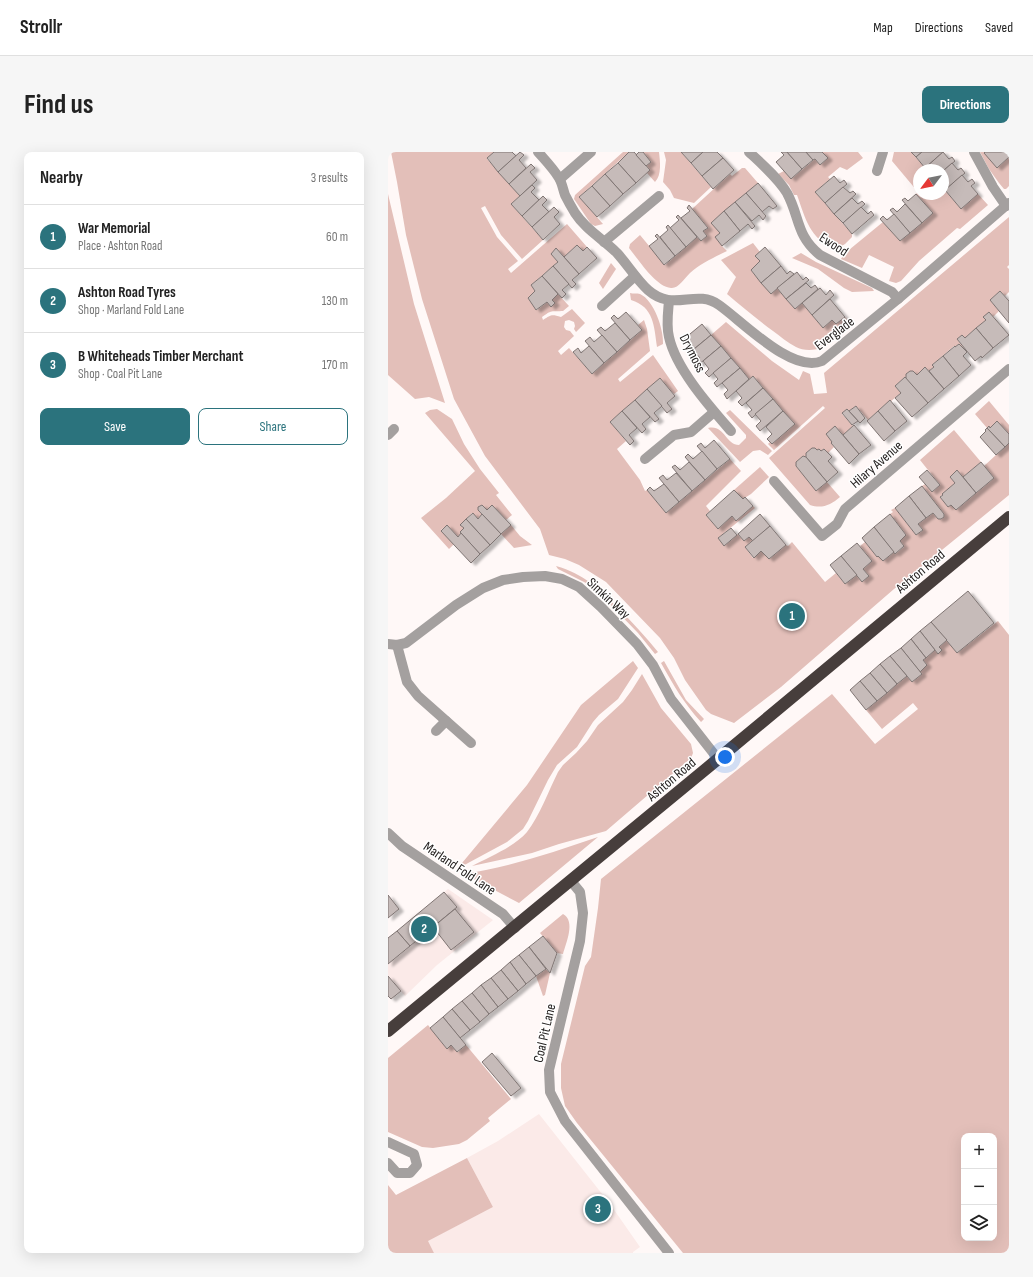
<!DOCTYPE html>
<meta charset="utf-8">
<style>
body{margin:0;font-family:"Sofia Sans Condensed",sans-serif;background:#f6f6f6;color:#222}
.controls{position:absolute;right:12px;bottom:12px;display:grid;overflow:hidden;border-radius:8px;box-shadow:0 4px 16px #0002}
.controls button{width:36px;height:36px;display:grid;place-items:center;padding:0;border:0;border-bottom:1px solid #e0e0e0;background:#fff;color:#222;font:20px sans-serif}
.compass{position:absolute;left:525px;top:12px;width:36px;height:36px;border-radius:50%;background:#fff;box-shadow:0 4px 16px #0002;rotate:238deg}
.you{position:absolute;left:337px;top:605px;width:14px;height:14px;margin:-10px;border:3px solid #fff;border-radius:50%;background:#1a73e8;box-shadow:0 0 0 6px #1a73e833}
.badge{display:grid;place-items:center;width:26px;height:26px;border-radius:50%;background:#2b737d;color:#fff;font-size:13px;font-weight:700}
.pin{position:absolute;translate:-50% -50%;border:2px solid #fff;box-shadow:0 1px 4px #0006}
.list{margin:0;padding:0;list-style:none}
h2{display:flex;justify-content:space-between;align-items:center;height:52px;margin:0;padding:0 16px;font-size:17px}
h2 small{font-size:13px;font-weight:400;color:#767676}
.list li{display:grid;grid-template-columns:26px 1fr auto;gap:12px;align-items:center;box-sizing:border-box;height:64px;padding:0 16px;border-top:1px solid #e0e0e0}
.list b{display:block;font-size:15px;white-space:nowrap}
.list p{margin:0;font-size:13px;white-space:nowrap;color:#767676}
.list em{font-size:13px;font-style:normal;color:#767676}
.actions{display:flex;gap:8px;padding:12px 16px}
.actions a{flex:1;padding:9px 0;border:1px solid #2b737d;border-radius:8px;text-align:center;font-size:14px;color:#2b737d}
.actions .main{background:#2b737d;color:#fff}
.icon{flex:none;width:22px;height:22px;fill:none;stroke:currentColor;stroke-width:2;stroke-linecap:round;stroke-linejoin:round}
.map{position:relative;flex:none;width:621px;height:1101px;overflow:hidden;border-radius:8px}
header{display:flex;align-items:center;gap:24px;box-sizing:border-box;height:56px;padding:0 20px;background:#fff;border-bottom:1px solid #e0e0e0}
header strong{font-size:19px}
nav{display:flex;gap:22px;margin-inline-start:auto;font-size:14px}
.intro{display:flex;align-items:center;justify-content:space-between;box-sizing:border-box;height:96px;padding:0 24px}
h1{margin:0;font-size:28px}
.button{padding:10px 18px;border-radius:8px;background:#2b737d;color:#fff;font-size:14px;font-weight:700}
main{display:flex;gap:24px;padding:0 24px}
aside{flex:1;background:#fff;border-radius:8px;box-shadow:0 4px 16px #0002}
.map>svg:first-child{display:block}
</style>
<header>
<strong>Strollr</strong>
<nav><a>Map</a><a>Directions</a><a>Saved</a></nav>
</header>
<div class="intro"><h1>Find us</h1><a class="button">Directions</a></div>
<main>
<aside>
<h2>Nearby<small>3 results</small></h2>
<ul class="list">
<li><span class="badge">1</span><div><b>War Memorial</b><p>Place · Ashton Road</p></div><em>60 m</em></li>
<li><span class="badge">2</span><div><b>Ashton Road Tyres</b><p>Shop · Marland Fold Lane</p></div><em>130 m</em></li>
<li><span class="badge">3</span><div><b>B Whiteheads Timber Merchant</b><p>Shop · Coal Pit Lane</p></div><em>170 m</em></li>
</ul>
<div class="actions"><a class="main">Save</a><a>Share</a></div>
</aside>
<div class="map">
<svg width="621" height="1101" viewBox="0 0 621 1101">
<defs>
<filter id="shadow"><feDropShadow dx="4.5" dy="2.5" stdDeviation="1" flood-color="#0004"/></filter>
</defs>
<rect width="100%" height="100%" fill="#fff8f7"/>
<g fill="#fbeae8">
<polygon points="60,737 105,768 49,813 17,844 0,824 0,786"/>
<polygon points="151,962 222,1052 252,1095 245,1100 245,1101 46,1101 39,1089 105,1055 79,1006 110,989"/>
</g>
<g fill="#e3bfb9" fill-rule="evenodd">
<path d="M3,0H106L99,7L132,44L123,52L155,88L134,107L113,83L97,54L93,56L109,85L130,109L120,117L123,121L179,72L199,95L195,99L189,93L176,105L168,97L163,102L170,110L143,133L147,139L140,146L149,158L159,150L163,154L164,148L170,142L181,154L175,159C162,160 165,157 154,165L155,168C163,163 163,162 173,165L184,157L197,171L188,180L186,177L187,174L186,170L181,168L177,169L176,175L178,178L182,179L186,184L170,199L173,203L181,196L204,222L254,178L250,173L256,168L259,177L262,199L230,227L232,230L265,203L290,239L286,242L272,227L222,270L238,289L229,297L252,328L257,339L259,338L278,361L342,307L353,319L318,354L322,359L318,363L330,377L344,364L348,369L365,354L367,356L330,386L336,393L350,382L356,389L361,385L365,389L357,395L365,406L373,399L381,407L398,393L400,394L404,390L437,430L448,421L457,432L469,423L481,424L475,417L484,409L472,394L477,390L489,405L490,404L495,409L506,400L507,402L516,395L512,389L518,383L502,362L505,360L503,358L507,356L528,383L535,378L530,372L545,361L550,367H553L556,365V362L534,334L537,332L544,340L552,333L532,308L566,278L593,310L575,325L569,319L562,325L567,331L552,345L560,355L563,353L568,358L606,326L596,314L621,291V343L576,380L506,437L393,535L346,571L323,562L318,558L297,528L286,506L272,486L218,430L191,413L177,407L161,403L152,377L97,304L66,247L34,147L18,83L9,30Z"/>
<polygon points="235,0 241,0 191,45 215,72 207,74 203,72 186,47 187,43"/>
<path d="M255,0H271C272,9 274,23 267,30L259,21L262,18L258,14L263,10Z"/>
<polygon points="276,0 293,0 323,35 306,51 286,46 282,38 275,30 278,8"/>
<path d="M434,0H470L475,6L459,18L452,15L440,25L442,27L427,40L464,82V85L457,92L447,98C421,85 418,68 409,43H406L401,33L390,22L396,19L403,27L427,7L432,13L440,6Z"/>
<polygon points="506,0 523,0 539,18 531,18 531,42 555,42 555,36 573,57 590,42 600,53 572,77 569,76 531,109 513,129 508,131 501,129 506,115 481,103 474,116 453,107 456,102 495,70 512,89 545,61 528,42 530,40 504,9"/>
<polygon points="592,0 597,0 609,16 621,5 621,34 618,37 616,37 611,31 601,17"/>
<path d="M354,16H357L370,31L324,71L332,81L334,94L339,99C325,106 313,111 302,121C297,126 290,137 283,136C268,135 250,107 241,96L242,92L252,83L277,113L309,85L313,89L319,84L315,79L320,76L304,57L342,22L344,24Z"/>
<polygon points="0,42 26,152 57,251 41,245 27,247 0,223"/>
<path d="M621,65V113L619,115L621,117V140L617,144L612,139L602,148L611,159L605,165H595L598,168L577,186L574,183L569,187L579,200L571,192L567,195L566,194L544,213L546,215L541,219L537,216L529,223L525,219H522L518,227L517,225L507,234L513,241L502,250L501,249L480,268L468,254L461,259L459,257L454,262L465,274L455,283L447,274L443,291L446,295L440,301L436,297L433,299L431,297L429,298L427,296H424L418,301V305L415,304L408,310V314L428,338L439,330L452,345C443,353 434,357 422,353L381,306L437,256L435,254L386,298L380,292L382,290L384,292L406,272L366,225L361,227L323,183L338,170L384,209L411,228L415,219L422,222L426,242L439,241L436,221Z"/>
<path d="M365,91L372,100L367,104L372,109L363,118L383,142L389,136L407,157L414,151L435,176L444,168L448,172L457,165L463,171C455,179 445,191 435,195C427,199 415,199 408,195C400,191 392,184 385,179C369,167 354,155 339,142L348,125L333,108Z"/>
<polygon points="413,101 428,110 484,136 486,139 464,140 456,136 430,117 404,106"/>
<polygon points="223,111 228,117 215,137 211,131"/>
<path d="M242,141C245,142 249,141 252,142C266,148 276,178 275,192L269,195C266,174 266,155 243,148Z"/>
<polygon points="601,249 621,273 621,282 609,269 602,276 601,274 599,276 587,262"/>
<polygon points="49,257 64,267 76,292 92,317 111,341 108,343 124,363 118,368 104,353 99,358 94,353 92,354 90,358 94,362 90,367 84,361 73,372 76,376 72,380 73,381 70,385 59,373 53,378 66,392 61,397 33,366 58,346 87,319 37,261 42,258"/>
<path d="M342,258L384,299L380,303L372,298L365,299L352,310L320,276C336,272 338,293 351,293L358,286V283L338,261Z"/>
<polygon points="372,315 381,325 363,342 355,347 346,338"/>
<polygon points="123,373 132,384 144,393 126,396 113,382"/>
<path d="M168,414C196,422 211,437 231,457C245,471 258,485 270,500L267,502L250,481L216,446L200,432L170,417Z"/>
<path d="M610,469L621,483V1101H295L189,971L177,954L173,936V912L197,814L203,805L210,756L213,727L444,542L487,592L530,557L525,551L494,577L478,558L519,524L524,530L534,522L532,520L539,513L535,508L547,498L551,501L554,498L551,495L559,488L569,501ZM576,984H606V1086H576Z"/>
<polygon points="245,509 250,516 230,547 211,563 205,570 189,595 169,613 160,628 140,669 135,677 119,690 69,717 139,633 193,553"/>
<path d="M276,509L298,548L316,567L313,570C295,550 286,534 273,511Z"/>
<path d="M254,522L273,556L303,592L305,601L303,606L218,679L171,692L144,701L84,714C101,705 126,695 139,680C151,665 161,638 170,620L175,613L188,601L199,589L210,573L235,550L244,538Z"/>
<path d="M210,685L131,751L76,722C122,715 166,700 210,685Z"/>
<path d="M175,762C188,769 178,791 175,802L169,801L152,781Z"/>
<polygon points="158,817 162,821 157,843 155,844 148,824"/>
<polygon points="40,873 59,897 63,893 70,900 78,893 123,947 100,966 102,969 79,988 71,992 45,996 34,995 0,980 0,906"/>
<polygon points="79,1006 105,1055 40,1089 46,1101 0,1101 0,1033 8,1043"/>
</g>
<g fill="#c6bbb9" stroke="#7f7573" filter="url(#shadow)">
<polygon points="106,0 124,0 128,4 110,20 99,6"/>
<polygon points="132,0 136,3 131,8 138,16 121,32 110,20"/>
<polygon points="241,0 246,0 262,18 248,31 230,11"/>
<polygon points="251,0 255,0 263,10 258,14 248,3"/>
<polygon points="293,0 315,0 303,11"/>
<polygon points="315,0 329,0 335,6 314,24 303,11"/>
<polygon points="393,0 399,0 414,17 403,27 388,10 396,3"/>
<polygon points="399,0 418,0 425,8 414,17"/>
<polygon points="418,0 434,0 440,6 432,13 427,7 425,8"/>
<polygon points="523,0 534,0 528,5"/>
<polygon points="534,0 555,0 537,16 528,5"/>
<polygon points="555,0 561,7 564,5 567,9 555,19 555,18 539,18 537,16"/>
<polygon points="597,0 621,0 621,5 609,16 596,1"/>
<polygon points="335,6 346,18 325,37 314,24"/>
<polygon points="230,11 248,31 235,42 217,22"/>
<polygon points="564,11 570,18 573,16 577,21 557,38 555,36 555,19"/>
<polygon points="143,12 147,16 142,20 149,28 132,44 121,32"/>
<polygon points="217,22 235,42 222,54 204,34"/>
<polygon points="574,23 580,30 584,27 587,31 583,34 590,42 573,57 557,38"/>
<polygon points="446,24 452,31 456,28 459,32 437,51 427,40"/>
<polygon points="370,31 389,54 385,57 381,54 374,60 358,41"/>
<polygon points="144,33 147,36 143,40 151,48 134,64 123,52"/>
<polygon points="204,34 222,54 209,65 191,45"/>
<polygon points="455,35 462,41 465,39 468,42 446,62 437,51"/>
<polygon points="358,41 378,64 375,68 371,63 364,69 347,50"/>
<polygon points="528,42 545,61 534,71 514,48 517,46 520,49"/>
<polygon points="155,44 159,48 154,53 161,60 144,75 134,64"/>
<polygon points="464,46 470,52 474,49 477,52 455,71 446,62"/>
<polygon points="347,50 367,74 364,77 360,72 352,79 336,59"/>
<polygon points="517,52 534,71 522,81 502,58 505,56 509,60"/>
<polygon points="301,53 320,76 315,79 319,84 313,89 293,66 302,59 299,56"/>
<polygon points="166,55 171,60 166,65 172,72 155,88 144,75"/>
<polygon points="473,55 480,62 483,59 486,63 464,82 455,71"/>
<polygon points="336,59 352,79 334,94 327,85 332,81 323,71"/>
<polygon points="506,62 522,81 512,89 492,67 495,64 499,68"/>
<polygon points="290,63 309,85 298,95 282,76 291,68 288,65"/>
<polygon points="280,73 298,95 287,104 272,85 280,78 278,75"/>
<polygon points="269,82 287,104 276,113 261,94 270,87 267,84"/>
<polygon points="189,93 195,99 199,95 209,106 191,122 176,105"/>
<polygon points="377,95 393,114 373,131 363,118 372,109 367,104"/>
<polygon points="168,96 191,122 184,128 188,132 184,136 165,114 170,110 163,102"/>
<polygon points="165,114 181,132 174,138 178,142 174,146 154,124"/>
<polygon points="393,114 399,122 402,119 406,122 383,142 373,131"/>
<polygon points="409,120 415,128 418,125 421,128 398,147 389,136"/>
<polygon points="154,124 170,142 164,148 167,151 163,155 159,150 148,158 140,146 147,139 143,133"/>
<polygon points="418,131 423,136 427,133 430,137 407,157 398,147"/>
<polygon points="432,136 438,143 442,138 446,143 424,163 414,151"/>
<polygon points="612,139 621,149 621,171 602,148"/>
<polygon points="442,147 457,165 448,172 444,168 435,176 424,163"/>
<polygon points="238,160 254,178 242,188 223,166 226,163 230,167"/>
<polygon points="601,160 621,183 605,196 588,176 598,168 595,165"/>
<polygon points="227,171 242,188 229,200 209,178 213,175 217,179"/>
<polygon points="314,172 323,183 301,201 297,197 301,194 296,187"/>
<polygon points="588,176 605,196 594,206 593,204 587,209 569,187 574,183 577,186"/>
<polygon points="214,183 229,200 216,211 197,189 202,185 206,190"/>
<polygon points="323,183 333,194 310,213 307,209 312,206 305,198"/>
<polygon points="571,192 579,200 575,204 583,213 571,224 555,204 567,194 567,195"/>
<polygon points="201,194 216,211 204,222 185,200 190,196 193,201"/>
<polygon points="333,194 343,206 321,225 317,221 321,217 315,209"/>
<polygon points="555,204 571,224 556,237 541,219 546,215 544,213"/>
<polygon points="343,206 352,216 329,235 326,231 330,227 325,221"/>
<polygon points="537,215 556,237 540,251 518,227 518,222 522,219 525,219 529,223"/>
<polygon points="352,216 361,227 339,247 336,242 340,238 334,231"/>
<polygon points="365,224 375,236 354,254 350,250 354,246 348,239"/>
<polygon points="517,225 540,251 524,265 507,246 513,241 507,234"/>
<polygon points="272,226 287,244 279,251 284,257 279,261 259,237"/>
<polygon points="375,236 385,247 364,266 360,261 364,258 358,251"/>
<polygon points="259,237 274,254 266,261 271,267 267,270 247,248"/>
<polygon points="385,247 395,259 372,279 368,274 373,269 367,262"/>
<polygon points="247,248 262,265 254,272 258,277 254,281 234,259"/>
<polygon points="502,248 519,269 507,279 490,259"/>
<polygon points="468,254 477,266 472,271 461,259"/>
<polygon points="459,257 470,269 464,273 454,261"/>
<polygon points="234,259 249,276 241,283 246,289 242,293 222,270"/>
<polygon points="395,259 407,272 384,292 379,287 384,282 378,275"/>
<polygon points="490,259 507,279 496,289 479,269"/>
<polygon points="609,269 621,282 621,291 617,295 599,276 601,274 602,276"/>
<polygon points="466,273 483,293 471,302 455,283"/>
<polygon points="447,274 471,302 461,312 443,291 444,290 438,282"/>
<polygon points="599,276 617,295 608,303 592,285 598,279 597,278"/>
<polygon points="326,288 342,307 329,317 309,294 313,291 317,296"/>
<polygon points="424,296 427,296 429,298 431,297 433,299 436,297 444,305 440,309 450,320 439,330 418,305 418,301"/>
<polygon points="314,299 329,317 317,328 297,305 300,302 305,307"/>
<polygon points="415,304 418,305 439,330 428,339 408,314 408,310"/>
<polygon points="301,310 317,328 304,339 284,315 287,313 292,318"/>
<polygon points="593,310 606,326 588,341 575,325"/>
<polygon points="539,318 552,333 544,340 531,325"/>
<polygon points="569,318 588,341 568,358 563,353 560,355 552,345 555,343 554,342 567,331 562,325"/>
<polygon points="288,321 304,339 291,350 271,326 275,323 279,328"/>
<polygon points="276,332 291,350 278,361 259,338 262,335 266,339"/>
<polygon points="534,334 556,362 556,365 553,367 550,367 545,361 538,366 521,344"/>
<polygon points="346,338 355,347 357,345 365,354 348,369 344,364 330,377 318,363"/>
<polygon points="521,344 538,366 530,372 535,378 528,383 507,356"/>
<polygon points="94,353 99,358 104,353 123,373 113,382 90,358 90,355"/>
<polygon points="85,361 90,367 94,362 113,382 102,393 78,367"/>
<polygon points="372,362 382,374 365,389 361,385 356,389 350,382"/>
<polygon points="502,362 518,383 512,389 516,394 507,402 486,375"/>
<polygon points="78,367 102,393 92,402 72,380 76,376 72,373"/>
<polygon points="59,373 70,385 73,381 92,402 83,411 53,379"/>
<polygon points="382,374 398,393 381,407 373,399 366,406 357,395"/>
<polygon points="486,375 506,400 495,409 490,404 489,405 474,386"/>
<polygon points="343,376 349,383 336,394 330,386"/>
<polygon points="469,391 484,409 475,417 481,424 474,430 453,404"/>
<polygon points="453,404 469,423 457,432 442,413"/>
<polygon points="580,439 606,471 569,501 543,470"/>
<polygon points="543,470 559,488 551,495 554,498 550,502 532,479"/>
<polygon points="532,479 547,498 538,506 523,487"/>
<polygon points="523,487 538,506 535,508 539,513 532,520 513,496"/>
<polygon points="513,496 534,522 524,530 502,504"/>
<polygon points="502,504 519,524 509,532 492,512"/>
<polygon points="492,512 509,532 499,541 482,521"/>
<polygon points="482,521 499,541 489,549 472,529"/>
<polygon points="472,529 489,549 478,558 462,538"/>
<polygon points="56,740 69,755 22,794 9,779"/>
<polygon points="0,743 11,757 0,766"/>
<polygon points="67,757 86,780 63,798 45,775"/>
<polygon points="9,779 22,794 0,812 0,786"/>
<polygon points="155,784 169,801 162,821 141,795"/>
<polygon points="141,795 158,817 148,824 131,803"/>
<polygon points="131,803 148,824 138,832 122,810"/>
<polygon points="122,810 138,832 130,839 113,818"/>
<polygon points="113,818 130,839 120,847 103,826"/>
<polygon points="0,824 13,839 3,847 0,844"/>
<polygon points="103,826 120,847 110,855 93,833"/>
<polygon points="93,833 110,855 101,862 84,841"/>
<polygon points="84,841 101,862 92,870 74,849"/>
<polygon points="74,849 92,870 82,878 64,857"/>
<polygon points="64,857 82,878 72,886 55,865"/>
<polygon points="55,865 78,893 69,900 63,893 59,897 42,876"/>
<polygon points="104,901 133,936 123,944 94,910"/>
</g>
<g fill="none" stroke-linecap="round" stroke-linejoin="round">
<g stroke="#a4a09f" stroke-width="10">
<path d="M150,0C157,8 165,16 171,26C174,31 175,37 177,43C180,49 184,56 187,61C198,78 215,87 229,101C240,113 248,127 260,138C286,161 307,136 331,153C354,169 404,222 434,209L510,147L621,51"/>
<path d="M361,0C374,12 390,26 399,41C412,65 408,84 432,103L504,140L510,147"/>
<polyline points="586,0 605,35 618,54"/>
<polyline points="489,19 495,0"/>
<polyline points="172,27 203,0"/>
<polyline points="216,90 271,44"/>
<path d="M281,149C280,161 278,173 281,185C288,217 322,255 343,279"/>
<polyline points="214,154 247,124"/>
<polyline points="0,283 6,277"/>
<polyline points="257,307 286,283 303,280 326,260"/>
<polyline points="386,329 434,384 449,372 457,357 621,217"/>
<polyline points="0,492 9,493 18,491 68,453 95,436 115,428 135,425 157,424 174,427 191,435 213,455 249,492 265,513 283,547 330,607"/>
<polyline points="9,493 19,530 30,544 83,591"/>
<polyline points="48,579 58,569"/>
<polyline points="0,681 14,694 115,762 127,776"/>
<polyline points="183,729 192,740 195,761 192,789 161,918 162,940 177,969 281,1101"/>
<polyline points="0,990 26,1002 29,1013 22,1021 9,1021 0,1011"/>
</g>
<polyline stroke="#473e3c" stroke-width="12" points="0,879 330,607 621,365"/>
</g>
<g text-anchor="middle" stroke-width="3" stroke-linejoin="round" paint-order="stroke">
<g font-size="14" fill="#262221" stroke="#fff">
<text transform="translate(446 92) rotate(33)" y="5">Ewood</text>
<text transform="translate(446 181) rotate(-37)" y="5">Everglade</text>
<text transform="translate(305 201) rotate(63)" y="5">Drymoss</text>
<text transform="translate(488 312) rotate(-41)" y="5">Hilary Avenue</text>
<text transform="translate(532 419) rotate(-40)" y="5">Ashton Road</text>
<text transform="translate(221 446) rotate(43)" y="5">Simkin Way</text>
<text transform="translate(283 627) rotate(-40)" y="5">Ashton Road</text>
<text transform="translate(72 716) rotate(34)" y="5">Marland Fold Lane</text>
<text transform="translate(156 881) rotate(-77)" y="5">Coal Pit Lane</text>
</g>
</g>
</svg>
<div class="controls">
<button>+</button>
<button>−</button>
<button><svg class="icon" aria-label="layers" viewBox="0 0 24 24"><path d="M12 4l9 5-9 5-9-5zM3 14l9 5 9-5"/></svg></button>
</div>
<svg class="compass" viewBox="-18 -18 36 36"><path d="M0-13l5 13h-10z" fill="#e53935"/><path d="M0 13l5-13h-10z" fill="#767676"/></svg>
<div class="you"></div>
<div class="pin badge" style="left:404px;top:464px">1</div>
<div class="pin badge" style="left:36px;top:777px">2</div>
<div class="pin badge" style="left:210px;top:1057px">3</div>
</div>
</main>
